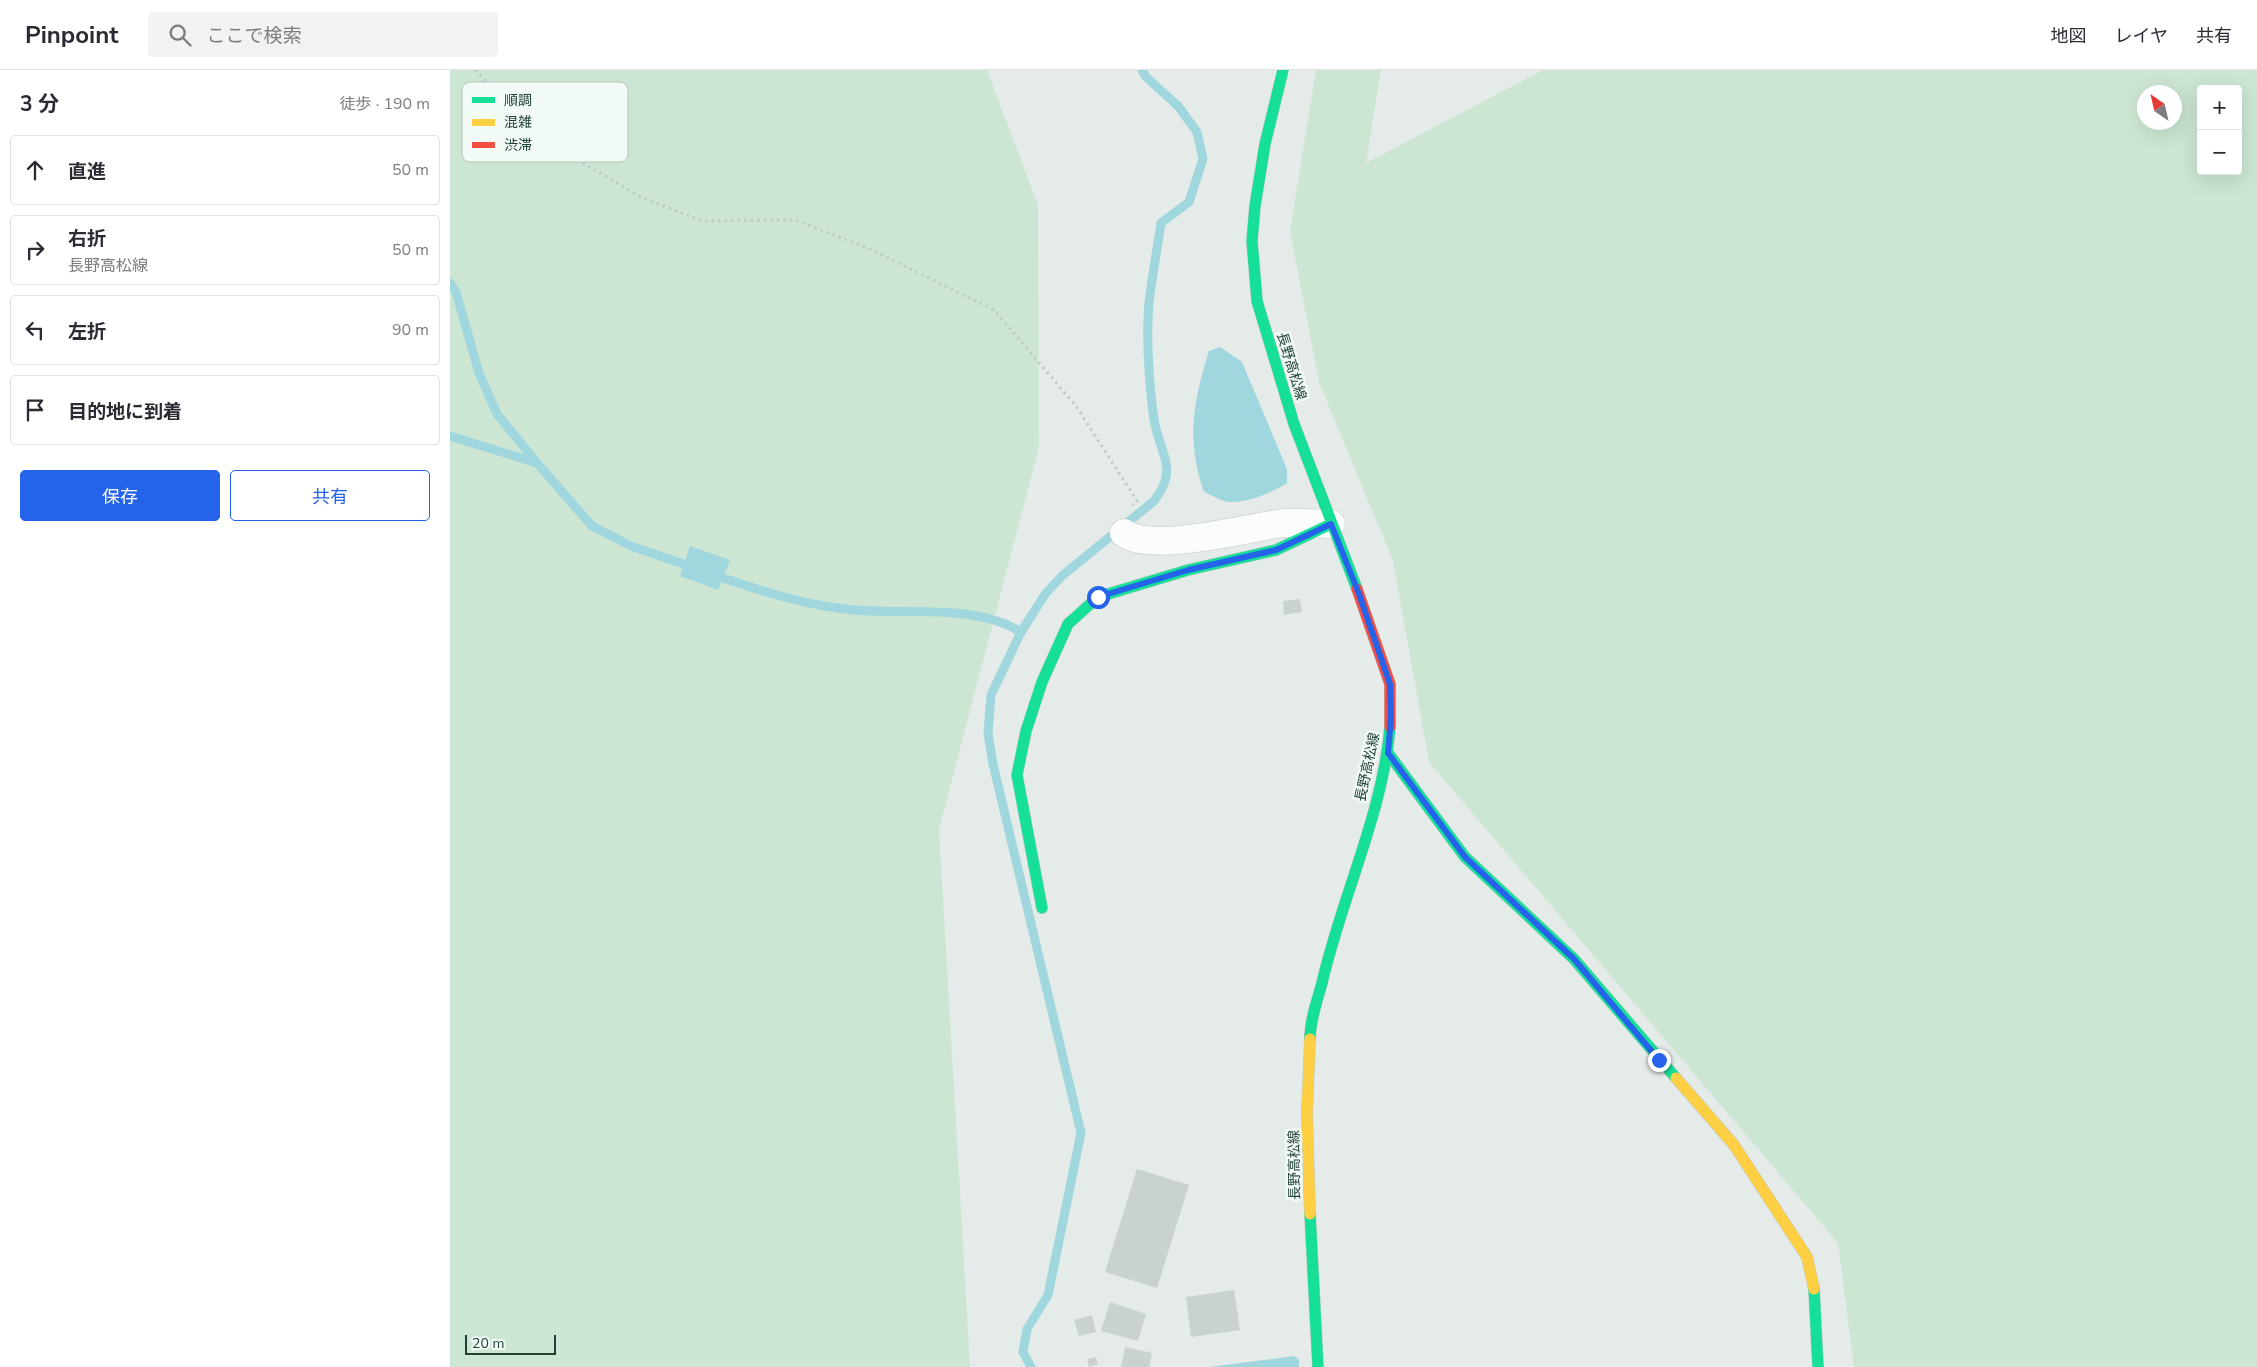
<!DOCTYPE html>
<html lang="ja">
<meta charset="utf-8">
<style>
body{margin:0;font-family:"Nunito Sans","Noto Sans JP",sans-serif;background:#f2f2f3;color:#2b2b33}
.controls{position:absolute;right:15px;top:15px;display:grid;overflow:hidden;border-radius:5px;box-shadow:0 5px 20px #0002}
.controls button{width:45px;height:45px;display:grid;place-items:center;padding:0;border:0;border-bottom:1px solid #e1e1e2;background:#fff;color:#2b2b33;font:25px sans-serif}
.compass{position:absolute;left:1687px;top:15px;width:45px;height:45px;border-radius:50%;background:#fff;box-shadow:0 5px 20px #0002;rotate:326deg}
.scale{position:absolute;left:15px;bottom:12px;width:91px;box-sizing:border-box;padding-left:5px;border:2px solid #1f4137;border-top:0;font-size:14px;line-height:18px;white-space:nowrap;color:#1f4137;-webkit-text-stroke:4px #f2faf6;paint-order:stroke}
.stop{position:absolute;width:15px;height:15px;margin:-11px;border:4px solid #2563eb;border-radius:50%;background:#fff}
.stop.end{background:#2563eb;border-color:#fff;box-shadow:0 1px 5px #0008}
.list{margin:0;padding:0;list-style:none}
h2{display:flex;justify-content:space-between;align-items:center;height:65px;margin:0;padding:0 20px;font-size:21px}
h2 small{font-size:16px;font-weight:400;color:#7c7c81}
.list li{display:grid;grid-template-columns:32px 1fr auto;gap:15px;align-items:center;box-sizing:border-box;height:70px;margin:0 10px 10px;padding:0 10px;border:1px solid #e1e1e2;border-radius:5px}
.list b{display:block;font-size:19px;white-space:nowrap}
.list p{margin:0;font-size:16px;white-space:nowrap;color:#7c7c81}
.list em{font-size:16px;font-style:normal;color:#7c7c81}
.actions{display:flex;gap:10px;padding:15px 20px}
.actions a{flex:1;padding:11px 0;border:1px solid #2563eb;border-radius:5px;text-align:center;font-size:18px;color:#2563eb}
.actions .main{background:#2563eb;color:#fff}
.icon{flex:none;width:28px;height:28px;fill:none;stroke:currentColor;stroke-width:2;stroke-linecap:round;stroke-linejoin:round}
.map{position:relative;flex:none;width:1807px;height:1297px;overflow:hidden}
header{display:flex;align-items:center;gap:30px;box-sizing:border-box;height:70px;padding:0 25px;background:#fff;border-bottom:1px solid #e1e1e2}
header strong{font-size:24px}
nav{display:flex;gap:28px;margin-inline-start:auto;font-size:18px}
.search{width:350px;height:45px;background:#f2f2f3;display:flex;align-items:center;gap:12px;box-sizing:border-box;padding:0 18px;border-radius:5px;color:#7c7c81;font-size:19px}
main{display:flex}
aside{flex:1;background:#fff}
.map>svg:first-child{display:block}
</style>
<header>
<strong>Pinpoint</strong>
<div class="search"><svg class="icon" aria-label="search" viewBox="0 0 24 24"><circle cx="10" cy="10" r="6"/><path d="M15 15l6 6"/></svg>ここで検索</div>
<nav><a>地図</a><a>レイヤ</a><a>共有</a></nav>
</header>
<main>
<aside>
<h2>3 分<small>徒歩 · 190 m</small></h2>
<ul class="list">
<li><svg class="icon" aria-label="ahead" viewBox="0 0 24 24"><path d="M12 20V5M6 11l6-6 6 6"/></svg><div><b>直進</b></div><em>50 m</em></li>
<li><svg class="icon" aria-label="right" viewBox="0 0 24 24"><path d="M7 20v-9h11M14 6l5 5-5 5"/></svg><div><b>右折</b><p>長野高松線</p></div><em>50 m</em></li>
<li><svg class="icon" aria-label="left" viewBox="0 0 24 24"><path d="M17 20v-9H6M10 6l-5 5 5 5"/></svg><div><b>左折</b></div><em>90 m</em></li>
<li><svg class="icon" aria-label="arrive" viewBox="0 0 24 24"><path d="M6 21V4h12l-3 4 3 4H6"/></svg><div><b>目的地に到着</b></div></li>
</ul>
<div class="actions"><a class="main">保存</a><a>共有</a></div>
</aside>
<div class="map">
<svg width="1807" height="1297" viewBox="0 0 1807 1297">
<rect width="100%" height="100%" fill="#e4ebe8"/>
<g fill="#cce6d3" fill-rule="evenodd">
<polygon points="0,0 537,0 588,135 589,377 489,759 520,1297 0,1297"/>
<path d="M866,0H931L916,93L1093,0H1807V1297H1404L1388,1173L979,692L943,491L869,312L840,161ZM1751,19H1788V101H1751ZM1724,22V52H1694V22Z"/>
</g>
<g fill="#a0d7de">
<path d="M770,277L792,292L837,399V413C821,423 800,432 780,432C772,432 762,425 754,422C736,371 743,331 759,281Z"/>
<polygon points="240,476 280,490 268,520 230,506"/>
<polygon points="845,1286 849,1290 849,1297 759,1297"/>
</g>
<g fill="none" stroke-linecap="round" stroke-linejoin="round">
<g stroke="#a0d7de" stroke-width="9">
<polyline points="0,213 6,222 29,303 47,344 87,393 142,456 181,476 245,498"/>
<polyline points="0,366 87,393"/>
<path d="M262,504C302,518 344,532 387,538C446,548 518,530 571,562"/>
<path d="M581,1297L573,1282L577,1259L598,1225L631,1063L543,694L538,663L541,625L571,562L596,523L613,505L704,431C730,397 709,384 704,349C699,316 696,266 699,233C702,207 707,180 711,153L739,132L753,89L747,62L728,36L696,7L692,0"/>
</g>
</g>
<g fill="#cad2cf">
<polygon points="850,529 852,542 834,545 833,531"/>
<polygon points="687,1099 739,1115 707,1218 655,1202"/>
<polygon points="784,1220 790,1260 741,1267 736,1227"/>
<polygon points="660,1232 696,1244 688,1271 651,1261"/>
<polygon points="642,1245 646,1262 629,1266 624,1250"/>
<polygon points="675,1277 702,1283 699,1297 671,1297"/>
<polygon points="646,1287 648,1294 639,1297 637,1289"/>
</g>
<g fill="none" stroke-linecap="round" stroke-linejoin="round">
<g stroke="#c1c8c5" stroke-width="29">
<path id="street" d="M674,463C701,483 793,459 827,454C844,451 864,454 881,454"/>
</g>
<g stroke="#bfc9c5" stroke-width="12">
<g id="fast">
<polyline points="833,0 815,74 805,136 802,171 807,231 844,354 907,519"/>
<polyline points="938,683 1015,787 1124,889 1226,1008"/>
<polyline points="592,838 567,705 576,661 592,612 618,554 648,527 738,500 826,480 881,454"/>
<path d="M860,969C860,950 867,931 872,913C891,829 933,743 940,657"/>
<polyline points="860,1144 868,1297"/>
<polyline points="1364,1219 1368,1297"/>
</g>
</g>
<g stroke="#bfc9c5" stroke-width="12">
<g id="slow">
<polyline points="860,969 857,1044 860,1144"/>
<polyline points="1226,1008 1284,1075 1357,1187 1364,1219"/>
</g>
</g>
<g stroke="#bfc9c5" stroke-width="12">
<polyline id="jam" points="907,519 940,614 940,657"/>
</g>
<polyline stroke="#c0cbc7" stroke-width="3" stroke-dasharray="2.5 4" stroke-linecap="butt" points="25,0 94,70 191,127 252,151 345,150 420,179 544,240 626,336 687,431 682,435"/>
<use href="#street" stroke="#fbfcfc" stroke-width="28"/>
<use href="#fast" stroke="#16e098" stroke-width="11"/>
<use href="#slow" stroke="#ffcf43" stroke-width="11"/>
<use href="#jam" stroke="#f24e42" stroke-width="11"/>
</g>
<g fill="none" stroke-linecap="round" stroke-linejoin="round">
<polyline stroke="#2563eb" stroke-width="6" points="648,527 738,500 826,480 881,454 909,524 940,614 941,648 938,683 1015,787 1124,889 1209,990"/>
</g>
<g text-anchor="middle" stroke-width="5" stroke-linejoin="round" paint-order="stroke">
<g font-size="14" fill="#1f4137" stroke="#f2faf6">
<text transform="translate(842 296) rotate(73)" y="5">長野高松線</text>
<text transform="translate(917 697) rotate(-78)" y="5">長野高松線</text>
<text transform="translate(844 1095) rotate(-91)" y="5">長野高松線</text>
</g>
</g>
<rect x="12" y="12" width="166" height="80" rx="8" fill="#f2faf6" stroke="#b3c2bd" stroke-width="1"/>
<rect x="22" y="27" width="23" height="6" fill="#16e098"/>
<rect x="22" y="49" width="23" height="7" fill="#ffcf43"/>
<rect x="22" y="72" width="23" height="6" fill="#f24e42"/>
<g font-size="14" fill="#1f4137">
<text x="54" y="35">順調</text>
<text x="54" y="57">混雑</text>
<text x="54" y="80">渋滞</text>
</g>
</svg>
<div class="controls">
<button>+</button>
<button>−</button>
</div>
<svg class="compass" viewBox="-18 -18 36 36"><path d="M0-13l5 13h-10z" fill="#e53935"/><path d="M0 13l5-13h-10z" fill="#7c7c81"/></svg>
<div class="scale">20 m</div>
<div class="stop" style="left:648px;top:527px"></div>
<div class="stop end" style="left:1209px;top:990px"></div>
</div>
</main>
